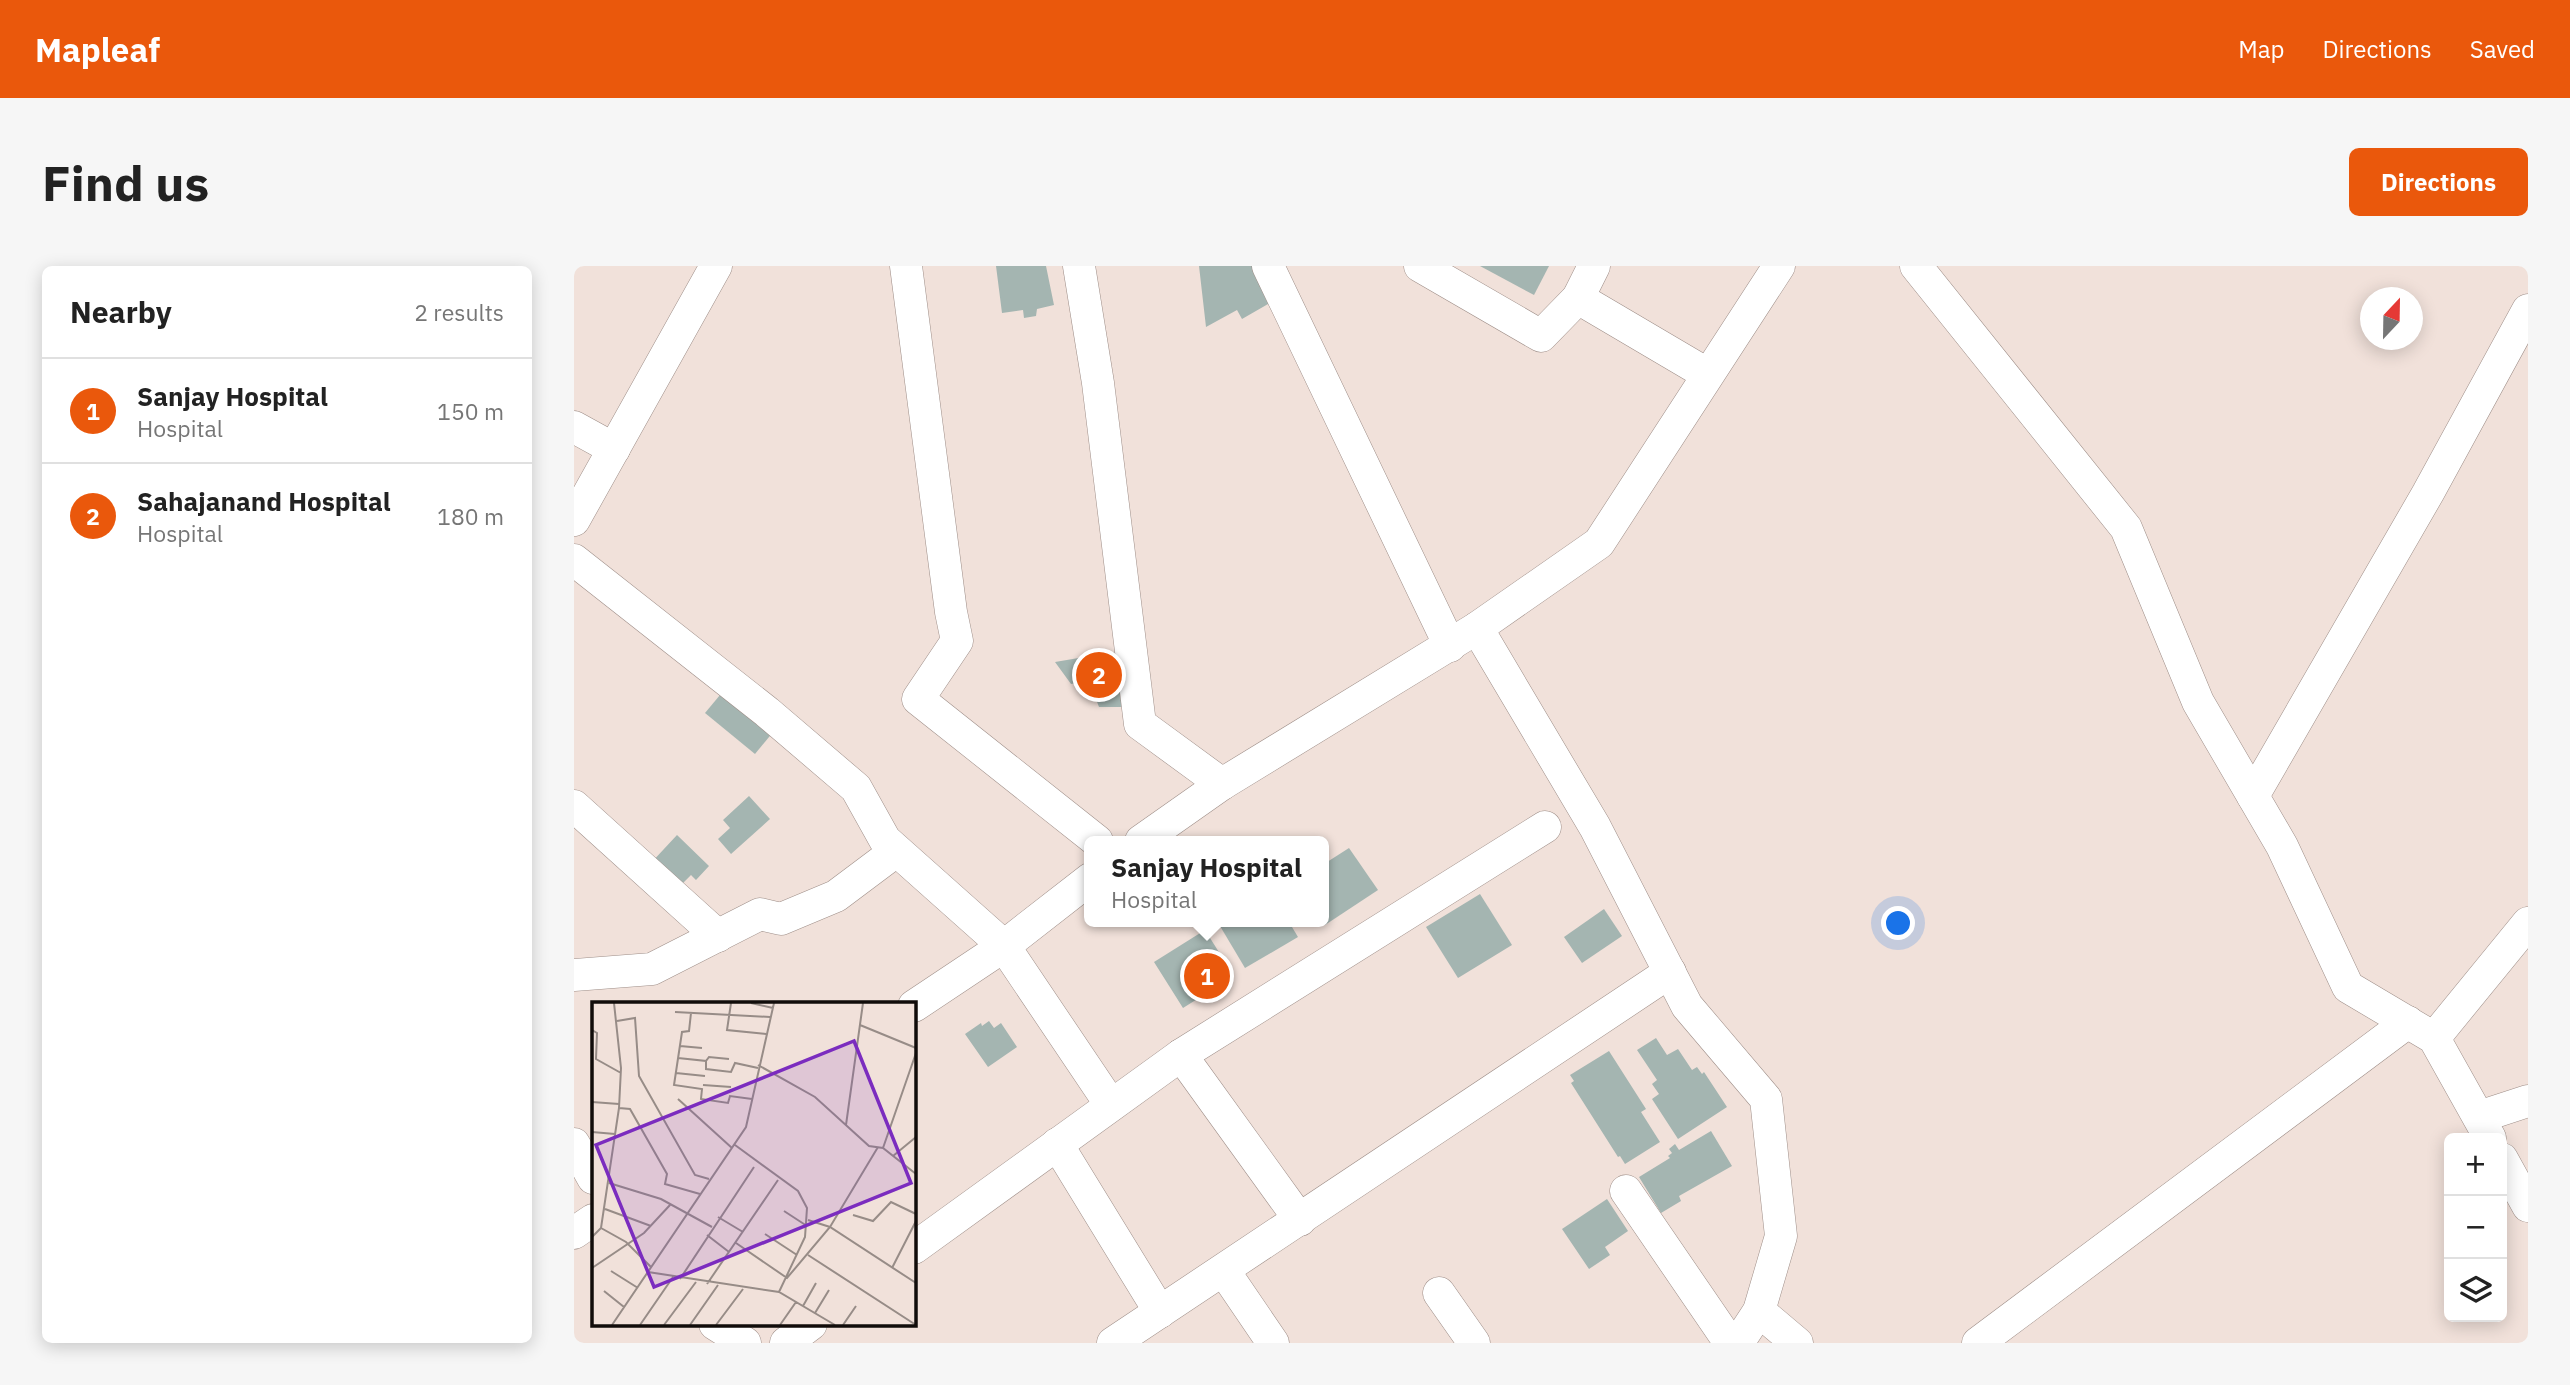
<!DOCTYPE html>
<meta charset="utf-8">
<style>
body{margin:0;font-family:"IBM Plex Sans",sans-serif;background:#f6f6f6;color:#222}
.controls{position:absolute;right:21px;bottom:21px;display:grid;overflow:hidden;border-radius:10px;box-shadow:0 4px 18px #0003}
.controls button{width:63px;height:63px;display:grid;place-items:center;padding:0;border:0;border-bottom:2px solid #e0e0e0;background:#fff;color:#222;font:35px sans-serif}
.compass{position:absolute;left:1786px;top:21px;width:63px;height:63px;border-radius:50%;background:#fff;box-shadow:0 4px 18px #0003;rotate:22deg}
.you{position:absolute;left:1325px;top:658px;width:24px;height:24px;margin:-18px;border:5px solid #fff;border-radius:50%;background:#1a73e8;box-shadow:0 0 0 10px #1a73e833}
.badge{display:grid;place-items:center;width:46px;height:46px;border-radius:50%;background:#ea580c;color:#fff;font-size:23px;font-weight:700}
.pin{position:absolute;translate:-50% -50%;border:4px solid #fff;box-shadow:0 2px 7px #0006}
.popup{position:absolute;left:510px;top:570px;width:245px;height:91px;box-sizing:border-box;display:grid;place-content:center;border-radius:10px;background:#fff;filter:drop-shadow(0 2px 5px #0005);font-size:23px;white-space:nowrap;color:#767676}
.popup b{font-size:26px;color:#222}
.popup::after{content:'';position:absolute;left:50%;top:100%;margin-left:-14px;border:14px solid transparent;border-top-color:#fff}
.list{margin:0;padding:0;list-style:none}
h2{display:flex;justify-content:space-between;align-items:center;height:91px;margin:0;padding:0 28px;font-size:30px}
h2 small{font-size:23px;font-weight:400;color:#767676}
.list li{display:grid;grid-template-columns:46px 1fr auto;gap:21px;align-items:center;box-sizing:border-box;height:105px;padding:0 28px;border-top:2px solid #e0e0e0}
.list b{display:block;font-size:26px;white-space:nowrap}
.list p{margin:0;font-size:23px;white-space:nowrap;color:#767676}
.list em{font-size:23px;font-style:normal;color:#767676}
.icon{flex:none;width:38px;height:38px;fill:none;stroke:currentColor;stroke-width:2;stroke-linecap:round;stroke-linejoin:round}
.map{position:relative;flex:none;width:1954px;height:1077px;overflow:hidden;border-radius:10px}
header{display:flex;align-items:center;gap:42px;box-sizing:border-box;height:98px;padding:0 35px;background:#ea580c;color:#fff}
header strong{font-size:33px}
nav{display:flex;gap:38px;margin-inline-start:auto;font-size:24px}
.intro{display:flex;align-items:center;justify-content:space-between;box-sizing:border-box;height:168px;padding:0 42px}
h1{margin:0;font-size:49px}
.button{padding:18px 32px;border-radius:10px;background:#ea580c;color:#fff;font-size:24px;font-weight:700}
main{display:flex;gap:42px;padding:0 42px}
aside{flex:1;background:#fff;border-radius:10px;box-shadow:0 4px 18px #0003}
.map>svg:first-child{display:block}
</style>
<header>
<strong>Mapleaf</strong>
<nav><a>Map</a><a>Directions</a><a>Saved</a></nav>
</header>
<div class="intro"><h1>Find us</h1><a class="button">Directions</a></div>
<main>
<aside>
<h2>Nearby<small>2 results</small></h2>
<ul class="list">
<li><span class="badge">1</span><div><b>Sanjay Hospital</b><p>Hospital</p></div><em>150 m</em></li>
<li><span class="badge">2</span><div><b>Sahajanand Hospital</b><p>Hospital</p></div><em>180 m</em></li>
</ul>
</aside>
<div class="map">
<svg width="1954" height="1077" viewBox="0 0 1954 1077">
<rect width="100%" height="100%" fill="#f1e1da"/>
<g fill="#a4b5b1">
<polygon points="422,0 472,0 480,39 463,43 462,50 450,52 449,44 428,47"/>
<polygon points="625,0 681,0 701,34 668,53 663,44 632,61"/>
<polygon points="906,0 975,0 960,29"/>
<polygon points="540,386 548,441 525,441 515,415 497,418 481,396"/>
<polygon points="151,423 200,465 181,488 131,447"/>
<polygon points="175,530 196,553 157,588 144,573 156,562 149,554"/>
<polygon points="103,569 135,600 122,614 117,609 103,623 76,598"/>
<polygon points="775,582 804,624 751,659 749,656 750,598"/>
<polygon points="906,628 938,679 884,712 852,661"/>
<polygon points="1030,643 1048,670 1008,697 990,671"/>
<polygon points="652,656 715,656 724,671 671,702 646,660"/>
<polygon points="631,664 648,691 640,696 652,715 609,742 580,696"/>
<polygon points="415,755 420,762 427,757 443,781 414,801 391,768 407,757 408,760"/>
<polygon points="1082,772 1093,789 1104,783 1118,804 1123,801 1128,808 1130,806 1153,841 1104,873 1078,833 1085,828 1078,818 1083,814 1063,784"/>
<polygon points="1035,785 1072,843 1067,846 1086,876 1051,898 1046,890 1044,891 997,817 1000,815 996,809"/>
<polygon points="1137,865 1158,900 1105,930 1107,935 1087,947 1065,911 1096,892 1094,890 1098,887 1095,883 1101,878 1105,884"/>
<polygon points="1033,933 1054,965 1031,981 1036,989 1015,1003 988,963"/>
</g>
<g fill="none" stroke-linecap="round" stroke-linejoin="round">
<g stroke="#9e8e88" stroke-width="33">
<g id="street">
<polyline points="332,0 377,346 383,375 344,433 523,575"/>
<polyline points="505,0 524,117 566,458 648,518"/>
<polyline points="694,0 876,380"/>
<polyline points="846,0 967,70 1004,32 1133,108"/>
<polyline points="1342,0 1552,262 1624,436 1708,580 1774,721 1860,772 1916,872"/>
<polyline points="1004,32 1020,0"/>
<polyline points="0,161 40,183"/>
<polyline points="0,254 142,0"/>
<polyline points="0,294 193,446 282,522 311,574 430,680 537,839"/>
<polyline points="903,362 1021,561 1113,740 1192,833 1207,970 1185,1045 1164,1077"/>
<polyline points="1679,530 1854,227 1954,44"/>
<polyline points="0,540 144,670"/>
<polyline points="567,575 648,518 903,362 1025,277 1205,0"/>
<polyline points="0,709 78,703 186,648 207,653 262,630 322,585"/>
<polyline points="340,740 430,680 516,613"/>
<polyline points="1860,772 1954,657"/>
<polyline points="607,789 726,954"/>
<polyline points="1905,851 1954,835"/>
<polyline points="0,878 19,912"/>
<polyline points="483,878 586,1046"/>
<polyline points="1928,893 1954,940"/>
<polyline points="1052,925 1156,1077"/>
<polyline points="0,967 19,954"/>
<polyline points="340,982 607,789 971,561"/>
<polyline points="650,1005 699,1077"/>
<polyline points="865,1027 900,1077"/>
<polyline points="1185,1045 1223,1077"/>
<polyline points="141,1058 171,1077"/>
<polyline points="212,1077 237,1058"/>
<polyline points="539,1077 1096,706"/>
<polyline points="1404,1077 1834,756"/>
</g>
</g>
<use href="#street" stroke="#fff" stroke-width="32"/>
</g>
<g transform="translate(18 736)">
<rect width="324" height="324" fill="#f1e1da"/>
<path fill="none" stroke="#978c87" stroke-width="2" d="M139,1L135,28L174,32M159,1L181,6M83,10L178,15M99,11L97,29L90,30L82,83L110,87L109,97L136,101L138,94L160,97M25,19L43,16L47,74L103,173L117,177M268,23L324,46M0,28L5,31L4,57L29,71M88,44L110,46M86,56L114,59V67L139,70L143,61L166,66M114,59L117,55L137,57M166,63L223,95L277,144L291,146L324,172M84,71L113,74M111,83L139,85M86,97L140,146M0,100L27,102M27,106L38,107L75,172L73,182L108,192M254,123L271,1M0,130L23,132M143,143L206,189L215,206L213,235L187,290M291,146L324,51M301,154L324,135M17,181L69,197L120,225M13,207L59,224M192,209L215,224M261,213L281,219L299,200L324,212M126,215L151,230M216,218L238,225L324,281M9,226L34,240L59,265M173,232L205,253M115,233L137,250M0,235L9,226L27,106L29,66L22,1M144,241L195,276L238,225L286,145M216,253L324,323M0,266L52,231L78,203M300,266L324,219M19,269L46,286M56,270L187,290L243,323M88,277L162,165M115,282L186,178M12,289L32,305M211,304L224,281M223,311L237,288M20,323L154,125L182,1M48,323L81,275M72,323L104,280M98,323L126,283M124,323L151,287M188,323L204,300M251,323L264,304"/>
<path fill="#7b2cbf" fill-opacity="0.15" stroke="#7b2cbf" stroke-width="3.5" d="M262,39L319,181L62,285L4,143Z"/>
<rect width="324" height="324" fill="none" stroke="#110c0a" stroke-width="3.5"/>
</g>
</svg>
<div class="controls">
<button>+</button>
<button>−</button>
<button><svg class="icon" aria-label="layers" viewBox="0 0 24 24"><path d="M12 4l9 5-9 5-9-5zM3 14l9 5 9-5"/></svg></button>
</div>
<svg class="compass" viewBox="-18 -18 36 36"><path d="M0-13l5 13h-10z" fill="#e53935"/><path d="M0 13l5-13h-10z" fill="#767676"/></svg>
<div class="you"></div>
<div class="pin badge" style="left:633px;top:710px">1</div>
<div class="popup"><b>Sanjay Hospital</b>Hospital</div>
<div class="pin badge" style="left:525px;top:409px">2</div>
</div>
</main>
